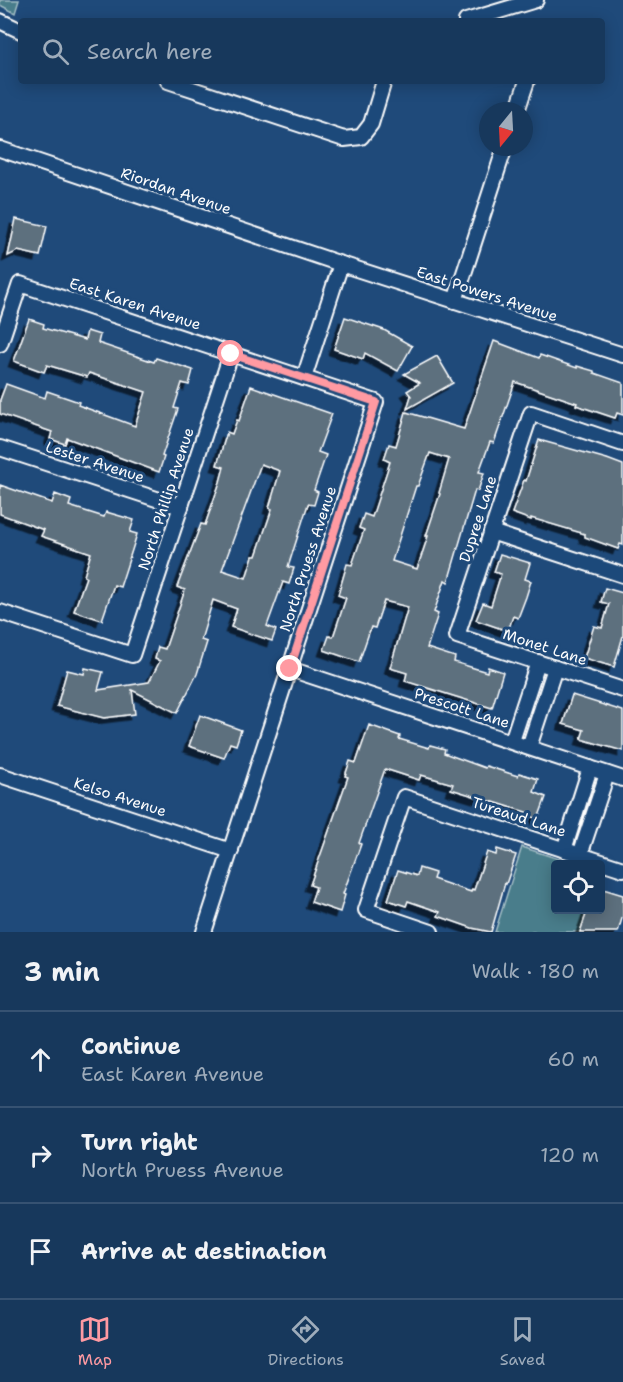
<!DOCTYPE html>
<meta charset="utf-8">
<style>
body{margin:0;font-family:"Shantell Sans",sans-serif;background:#244365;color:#f1f3f6}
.controls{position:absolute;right:18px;bottom:18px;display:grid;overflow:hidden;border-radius:6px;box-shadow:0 3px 15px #0003}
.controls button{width:54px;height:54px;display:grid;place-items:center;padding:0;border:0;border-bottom:2px solid #365272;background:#17385c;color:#f1f3f6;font:30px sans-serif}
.compass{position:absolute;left:479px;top:102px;width:54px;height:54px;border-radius:50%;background:#17385c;box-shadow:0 3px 15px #0003;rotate:198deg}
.stop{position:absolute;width:18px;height:18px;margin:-14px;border:4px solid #ff9aa2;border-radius:50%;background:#fff}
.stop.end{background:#ff9aa2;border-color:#fff;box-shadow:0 2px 6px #0008}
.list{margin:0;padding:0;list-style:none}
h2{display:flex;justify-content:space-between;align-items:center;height:78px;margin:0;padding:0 24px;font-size:26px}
h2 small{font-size:20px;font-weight:400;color:#9eacbb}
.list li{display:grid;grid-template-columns:39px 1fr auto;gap:18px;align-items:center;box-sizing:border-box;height:96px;padding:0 24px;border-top:2px solid #365272}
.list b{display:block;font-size:22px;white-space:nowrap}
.list p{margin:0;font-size:20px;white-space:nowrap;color:#9eacbb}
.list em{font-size:20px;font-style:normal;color:#9eacbb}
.icon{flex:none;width:33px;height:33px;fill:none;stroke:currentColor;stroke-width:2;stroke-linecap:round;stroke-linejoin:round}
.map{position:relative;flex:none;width:623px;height:932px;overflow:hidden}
.search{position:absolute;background:#17385c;box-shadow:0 3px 15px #0003;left:18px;right:18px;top:18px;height:66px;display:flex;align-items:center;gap:15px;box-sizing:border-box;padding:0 21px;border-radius:6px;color:#9eacbb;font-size:22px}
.sheet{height:366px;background:#17385c}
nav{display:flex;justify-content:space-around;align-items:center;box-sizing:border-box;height:84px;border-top:2px solid #365272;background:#17385c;font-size:16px;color:#9eacbb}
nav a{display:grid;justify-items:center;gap:3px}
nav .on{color:#ff9aa2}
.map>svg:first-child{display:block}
</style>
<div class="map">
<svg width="623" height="932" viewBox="0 0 623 932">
<defs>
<filter id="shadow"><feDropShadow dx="-5.5" dy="5.5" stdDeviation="0" flood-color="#0009"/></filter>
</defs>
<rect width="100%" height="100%" fill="#1f4a7a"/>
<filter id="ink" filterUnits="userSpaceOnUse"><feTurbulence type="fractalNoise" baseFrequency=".0167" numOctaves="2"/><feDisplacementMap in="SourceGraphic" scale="12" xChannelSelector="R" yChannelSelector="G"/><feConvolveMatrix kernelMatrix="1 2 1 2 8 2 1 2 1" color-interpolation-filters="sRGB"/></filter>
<g filter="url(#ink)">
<g fill="#497d8b" stroke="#a4bec5" stroke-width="1.5">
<polygon points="0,0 19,0 15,13 0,5"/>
<polygon points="522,847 574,864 556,864 556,910 587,910 580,932 495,932"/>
</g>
<g fill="#5d707e" stroke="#fff" stroke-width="1.5" fill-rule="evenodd" filter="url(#shadow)">
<polygon points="16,219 47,226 40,256 18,251 8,256"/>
<polygon points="345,317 384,330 412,346 398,371 365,353 363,359 334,349"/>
<polygon points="29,319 44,324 43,328 85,340 87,331 100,335 98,343 154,362 156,358 193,370 189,385 182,383 174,408 178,409 162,456 164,457 159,472 67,438 65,444 50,439 52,432 0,414 0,400 6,384 45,398 47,391 79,402 78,405 135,426 146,392 89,373 87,377 47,365 44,372 14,361"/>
<path d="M494,341L539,358L540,355L577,368V366L594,371V373L623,383V415L617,413L615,418L576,405L577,403L515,382L494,443L490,442L479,472L484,473L478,491L475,490L448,582L445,580L434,612L438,614L427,648L455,657L454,662L487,672L488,667L503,672L492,708L405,681L407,673L390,668L408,607L384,601L375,628L371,627L359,662L324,650L329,636L333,637L346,598L338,595L347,564L352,565L364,530L359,528L364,514L372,517L390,462L384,459L389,444L396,446L406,412L464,429ZM430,453L449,459L439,493L440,494L426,536H428L417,569L392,561L416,486H418Z"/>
<polygon points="437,356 453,383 407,409 411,396 407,391 420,383 404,374"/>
<path d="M251,386L332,414L318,452L326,455L314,490L318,492L314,505L308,504L288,567L294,568L289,584L283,582L267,626L276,630L272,641L231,627L237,609L213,600L201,640L207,642L197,674L177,713L132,690L135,714L104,718L57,706L67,670L84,674L85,668L103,672L98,690L149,682L160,661L155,659L158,647L165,649L185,590L177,587L201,524L205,525L220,482L224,467L217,465L227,432L232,434L237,420L239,421ZM261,464L280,471L269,508L272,509L256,556H253L246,578L222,570Z"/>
<polygon points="539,440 607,459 623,465 623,545 620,544 618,549 585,537 585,534 531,518 531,520 512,513 524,480 526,481"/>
<polygon points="0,485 52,503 55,494 71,500 69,506 104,517 106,512 134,520 130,532 137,534 132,550 120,587 114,585 102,620 74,611 86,577 84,576 91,553 41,536 44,530 0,514"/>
<polygon points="500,554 530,563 525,579 531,581 526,597 518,618 513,616 508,631 476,620 483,603 491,606 501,574 494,572"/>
<polygon points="605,588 623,593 623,636 614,667 584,658 594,626 602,628 609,604 601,602"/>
<polygon points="572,695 623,711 623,751 581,739 584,730 563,724"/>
<polygon points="200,715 241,730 236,745 230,743 224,758 189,746"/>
<polygon points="369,725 400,736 399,739 429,748 430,745 445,749 444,753 485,768 486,766 518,776 519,773 538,779 534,792 546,797 538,819 525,814 526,812 451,789 453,784 421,775 419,780 385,769 359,843 361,844 343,894 345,895 340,912 311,902 316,887 310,885 348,777 345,776 350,761 356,763"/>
<polygon points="497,849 516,855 506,884 505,883 491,932 472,928 438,916 440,912 408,901 406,906 388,900 398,870 417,876 419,868 435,873 433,879 471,892 472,889 474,890 487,852 496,855"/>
<polygon points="600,888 623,895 623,915 618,932 580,932 588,909 600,909"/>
</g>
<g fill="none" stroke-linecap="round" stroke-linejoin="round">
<g stroke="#fff" stroke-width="18">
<g id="minor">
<polyline points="0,21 21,31"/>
<polyline points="466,21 536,0"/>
<polyline points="168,81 344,139 361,137 371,124 384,81"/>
<polyline points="517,111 527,81"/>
<polyline points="0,149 341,264 623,355"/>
<polyline points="455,301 505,147"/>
<polyline points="0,344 20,284 376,402 204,932"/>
<polyline points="304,378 341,264"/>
<polyline points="623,444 531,413 457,636 623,690"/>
<polyline points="0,448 181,507"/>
<polyline points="491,532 623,575"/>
<polyline points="0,612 132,655 231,354"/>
<polyline points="290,669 623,779"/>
<polyline points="512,741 538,662"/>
<polyline points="529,747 555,668"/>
<polyline points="0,775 231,851"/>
<polyline points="564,850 590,768"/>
<polyline points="580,855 607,774"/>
<polyline points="431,932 366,910 404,797 623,869"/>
</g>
</g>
<use href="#minor" stroke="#1f4a7a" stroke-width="14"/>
</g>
</g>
<g fill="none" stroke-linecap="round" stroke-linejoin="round" filter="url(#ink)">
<polyline stroke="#ff9aa2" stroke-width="8" points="231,354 376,402 290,669"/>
</g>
<g text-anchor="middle" stroke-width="6" stroke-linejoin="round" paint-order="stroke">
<g font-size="15" fill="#fff" stroke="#1f4a7a">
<text transform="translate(176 191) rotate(19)" y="5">Riordan Avenue</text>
<text transform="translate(487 294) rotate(18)" y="5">East Powers Avenue</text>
<text transform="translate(135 304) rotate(18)" y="5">East Karen Avenue</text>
<text transform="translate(95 462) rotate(18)" y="5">Lester Avenue</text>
<text transform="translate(166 499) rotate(-72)" y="5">North Phillip Avenue</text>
<text transform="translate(478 519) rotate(-72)" y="5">Dupree Lane</text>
<text transform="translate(308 559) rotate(-72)" y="5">North Pruess Avenue</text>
<text transform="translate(545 647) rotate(18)" y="5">Monet Lane</text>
<text transform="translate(462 708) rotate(18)" y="5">Prescott Lane</text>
<text transform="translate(120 797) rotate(18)" y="5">Kelso Avenue</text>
<text transform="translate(519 817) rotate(18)" y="5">Tureaud Lane</text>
</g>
</g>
</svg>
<div class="controls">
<button><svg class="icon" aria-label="locate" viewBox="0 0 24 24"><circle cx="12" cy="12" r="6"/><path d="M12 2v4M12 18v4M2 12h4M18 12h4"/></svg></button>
</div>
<svg class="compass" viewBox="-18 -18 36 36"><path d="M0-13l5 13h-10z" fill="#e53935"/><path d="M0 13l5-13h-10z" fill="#9eacbb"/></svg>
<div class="stop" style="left:231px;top:354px"></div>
<div class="stop end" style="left:290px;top:669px"></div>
<div class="search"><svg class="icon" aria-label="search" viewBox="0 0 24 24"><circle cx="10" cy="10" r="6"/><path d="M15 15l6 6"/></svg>Search here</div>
</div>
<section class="sheet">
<h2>3 min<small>Walk · 180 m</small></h2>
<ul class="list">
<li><svg class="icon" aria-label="ahead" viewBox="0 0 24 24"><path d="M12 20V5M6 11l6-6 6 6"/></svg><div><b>Continue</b><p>East Karen Avenue</p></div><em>60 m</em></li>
<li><svg class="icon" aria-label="right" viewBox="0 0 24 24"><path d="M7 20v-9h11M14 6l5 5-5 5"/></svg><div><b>Turn right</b><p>North Pruess Avenue</p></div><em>120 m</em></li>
<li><svg class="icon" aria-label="arrive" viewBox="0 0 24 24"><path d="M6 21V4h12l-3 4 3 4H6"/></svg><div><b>Arrive at destination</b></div></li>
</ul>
</section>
<nav>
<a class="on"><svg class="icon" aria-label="map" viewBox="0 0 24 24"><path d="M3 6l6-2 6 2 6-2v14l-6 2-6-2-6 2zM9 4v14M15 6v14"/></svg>Map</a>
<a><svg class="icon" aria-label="directions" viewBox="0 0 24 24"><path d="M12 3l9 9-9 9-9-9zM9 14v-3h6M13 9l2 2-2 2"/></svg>Directions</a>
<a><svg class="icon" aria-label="saved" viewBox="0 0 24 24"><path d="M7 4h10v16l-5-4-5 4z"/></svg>Saved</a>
</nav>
